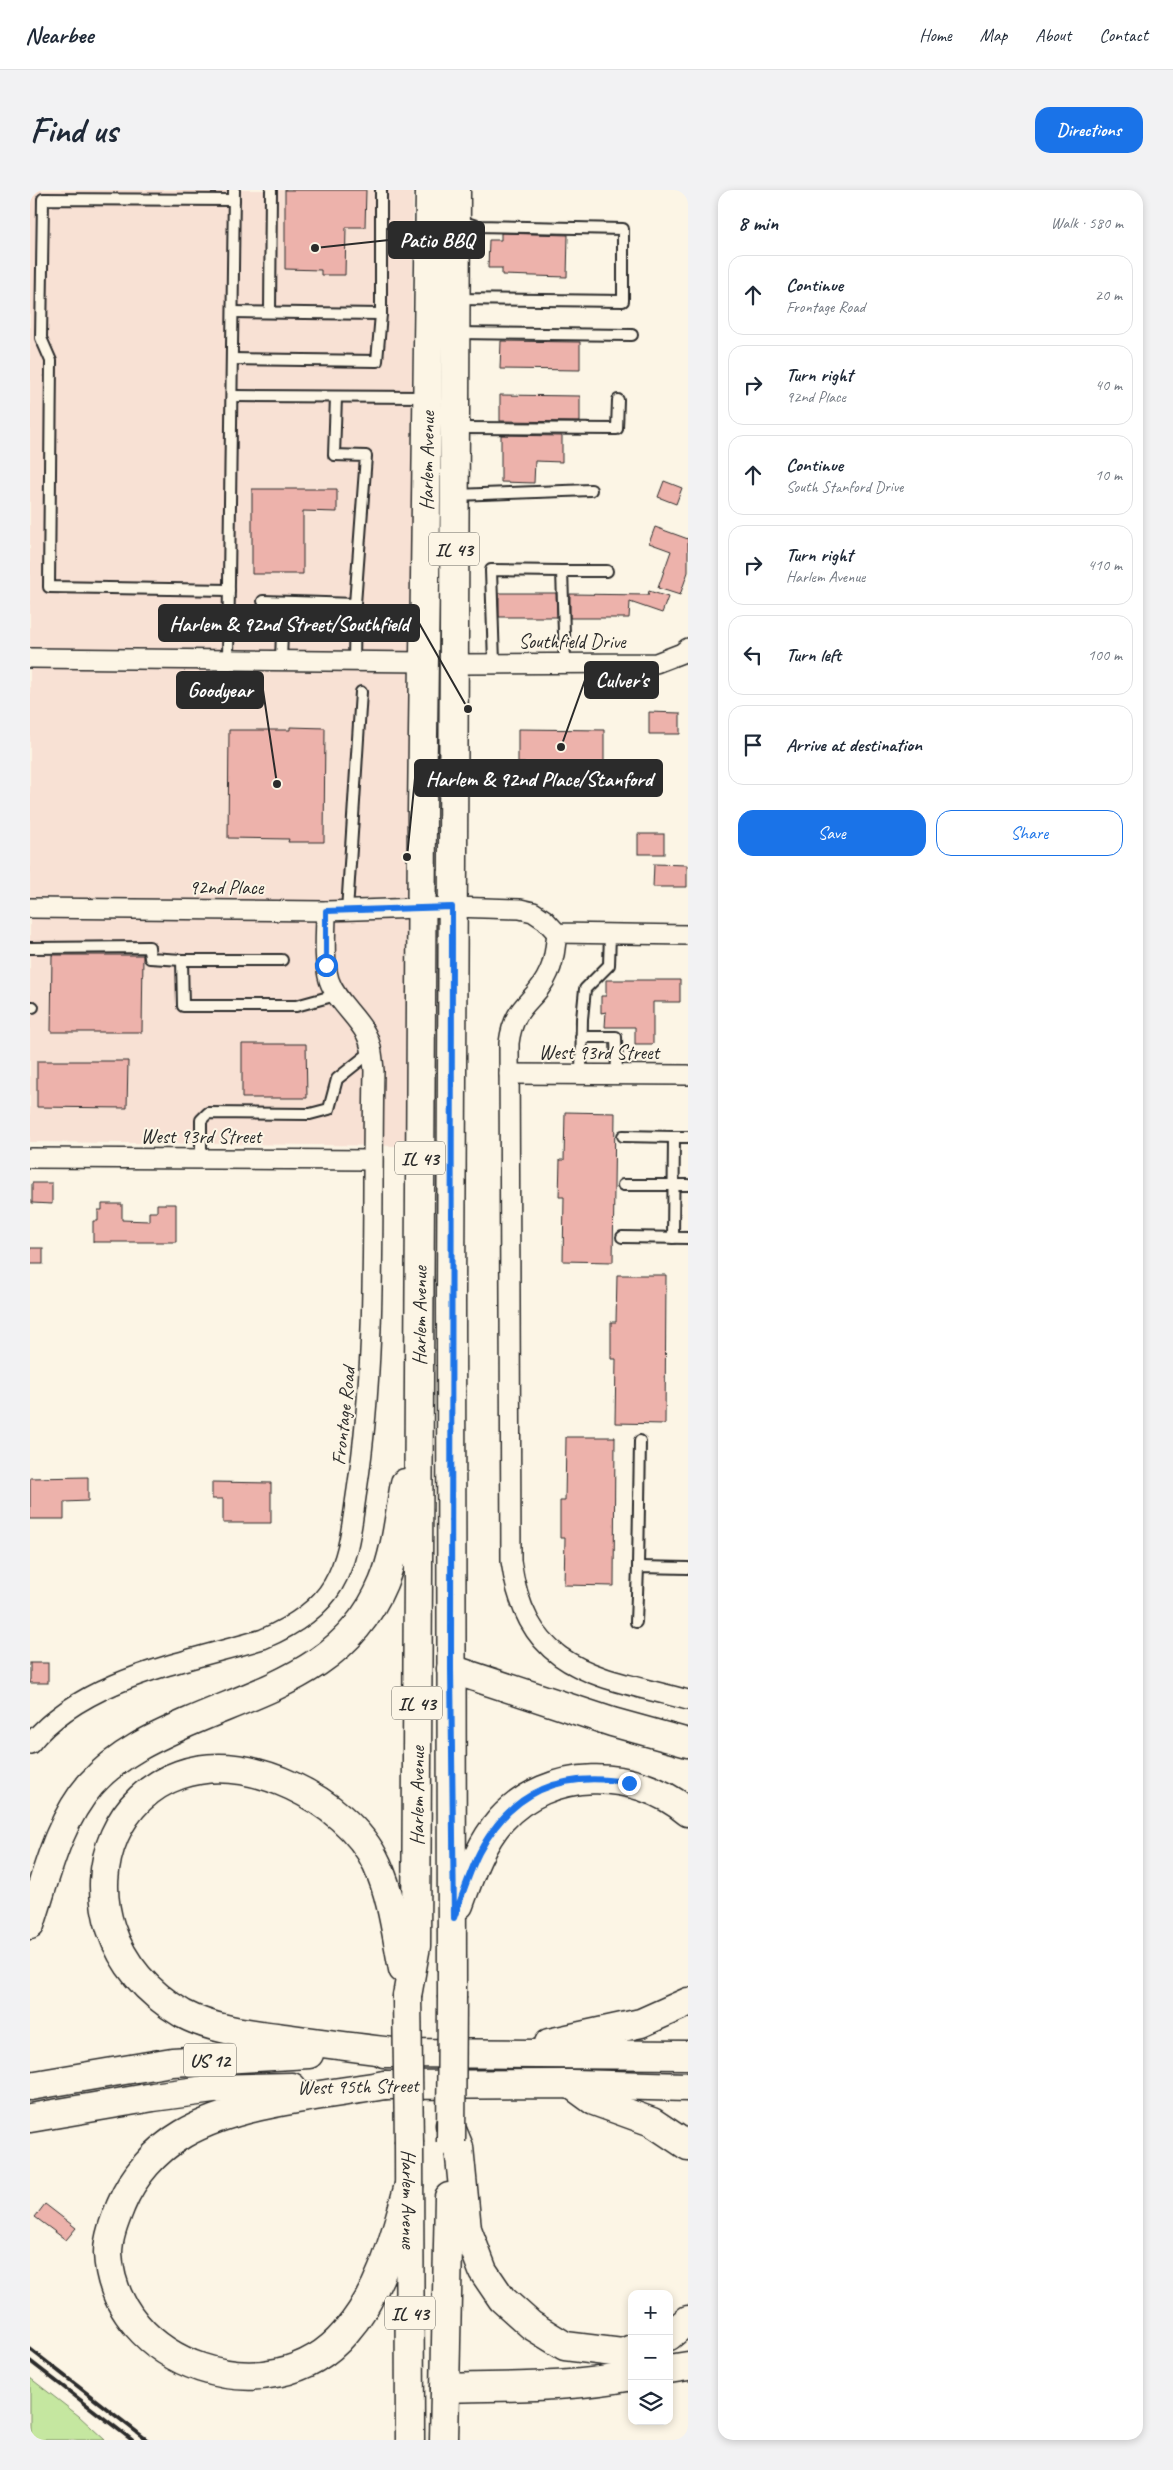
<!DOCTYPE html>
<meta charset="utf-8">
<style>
body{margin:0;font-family:Caveat,sans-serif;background:#f2f2f3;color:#1f2937}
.controls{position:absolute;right:15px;bottom:15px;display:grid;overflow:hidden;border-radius:10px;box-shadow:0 2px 8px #0003}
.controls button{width:45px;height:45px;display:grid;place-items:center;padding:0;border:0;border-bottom:1px solid #e0e1e3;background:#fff;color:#1f2937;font:25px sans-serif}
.stop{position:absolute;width:15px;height:15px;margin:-11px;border:4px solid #1a73e8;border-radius:50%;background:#fff}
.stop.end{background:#1a73e8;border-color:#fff;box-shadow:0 1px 5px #0008}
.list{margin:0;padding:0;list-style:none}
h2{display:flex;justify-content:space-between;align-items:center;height:65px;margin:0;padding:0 20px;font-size:21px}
h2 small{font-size:16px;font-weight:400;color:#747a83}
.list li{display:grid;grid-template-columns:32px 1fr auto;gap:15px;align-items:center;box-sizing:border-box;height:80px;margin:0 10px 10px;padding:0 10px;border:1px solid #e0e1e3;border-radius:15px}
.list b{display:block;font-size:19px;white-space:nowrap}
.list p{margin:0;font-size:16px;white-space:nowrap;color:#747a83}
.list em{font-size:16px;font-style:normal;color:#747a83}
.actions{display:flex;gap:10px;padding:15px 20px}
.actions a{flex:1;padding:11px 0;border:1px solid #1a73e8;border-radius:15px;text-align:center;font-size:18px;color:#1a73e8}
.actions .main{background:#1a73e8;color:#fff}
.icon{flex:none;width:28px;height:28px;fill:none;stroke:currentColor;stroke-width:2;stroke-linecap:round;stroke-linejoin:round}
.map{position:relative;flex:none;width:658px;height:2250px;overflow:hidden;border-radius:15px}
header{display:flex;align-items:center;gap:30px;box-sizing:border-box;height:70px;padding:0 25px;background:#fff;border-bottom:1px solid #e0e1e3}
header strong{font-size:24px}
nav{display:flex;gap:28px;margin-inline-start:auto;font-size:18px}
.intro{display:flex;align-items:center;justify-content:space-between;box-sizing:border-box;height:120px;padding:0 30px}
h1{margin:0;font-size:35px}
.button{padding:12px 22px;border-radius:15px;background:#1a73e8;color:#fff;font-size:18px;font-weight:700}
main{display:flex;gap:30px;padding:0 30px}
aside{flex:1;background:#fff;border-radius:15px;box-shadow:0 2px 8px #0003}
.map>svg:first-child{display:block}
</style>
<header>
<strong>Nearbee</strong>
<nav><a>Home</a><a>Map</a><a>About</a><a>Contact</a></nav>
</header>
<div class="intro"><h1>Find us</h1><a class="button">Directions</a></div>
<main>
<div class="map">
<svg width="658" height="2250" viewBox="0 0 658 2250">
<rect width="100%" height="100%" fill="#fcf5e5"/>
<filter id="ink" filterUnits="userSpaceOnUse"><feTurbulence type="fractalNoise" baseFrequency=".02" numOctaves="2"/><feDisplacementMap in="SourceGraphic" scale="10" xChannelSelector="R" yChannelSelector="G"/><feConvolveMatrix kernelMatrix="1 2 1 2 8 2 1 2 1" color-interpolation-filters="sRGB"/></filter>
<g filter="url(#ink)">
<polygon fill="#f8e1d4" points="0,0 383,0 377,956 0,952"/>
<polygon fill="#c5e7a0" stroke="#788966" points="0,2188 49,2226 75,2250 0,2250"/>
<g fill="#edb2ab" stroke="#2b2b2b">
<polygon points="255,0 336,0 335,37 316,37 315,85 291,85 291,80 255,79"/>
<polygon points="471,43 538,45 537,87 472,85 472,78 458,78 459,50 471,50"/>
<polygon points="471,151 550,152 550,180 470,179"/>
<polygon points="470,205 550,206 550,232 470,231"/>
<polygon points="471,245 532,246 532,272 505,271 504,293 471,292"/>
<polygon points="634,291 652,298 646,314 628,307"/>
<polygon points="222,299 307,299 307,322 273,321 273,384 222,384"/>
<polygon points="625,337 658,349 658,382 650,405 628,398 641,361 619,353"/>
<polygon points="619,401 638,407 632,423 600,412 599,428 540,428 540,404 618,405"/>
<polygon points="469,403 526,403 527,427 469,427"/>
<polygon points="619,522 650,523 650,544 619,544"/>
<polygon points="260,537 295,538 294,652 258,652 259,649 198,648 199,540 260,540"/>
<polygon points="488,539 574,540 574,575 488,573"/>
<rect x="608" y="644" width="26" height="20"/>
<polygon points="624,674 657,675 657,697 623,697"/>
<polygon points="22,765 113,765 112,842 21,842"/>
<polygon points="576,790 650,790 650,812 623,812 623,854 605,854 605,837 575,837 576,822 571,823 571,806 576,806"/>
<polygon points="212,854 276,854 277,908 212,908"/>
<polygon points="7,871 98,871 97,918 7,917"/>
<polygon points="535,922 585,923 583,1072 533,1071 534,1007 529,1007 530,970 534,970"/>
<polygon points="2,993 22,993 22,1014 2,1013"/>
<polygon points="72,1014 92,1014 92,1030 119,1031 119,1022 127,1022 127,1014 146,1014 146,1052 63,1052 63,1031 68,1031 68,1020 72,1020"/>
<rect x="0" y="1058" width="13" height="16"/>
<polygon points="587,1085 636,1085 635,1234 585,1233 586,1169 581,1169 581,1132 586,1132"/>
<polygon points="536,1247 585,1247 584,1396 534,1395 535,1348 530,1348 530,1311 535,1311"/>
<polygon points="58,1287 58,1311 34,1312 34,1329 0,1329 0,1288"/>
<polygon points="182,1292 241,1293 241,1333 193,1333 193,1309 182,1309"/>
<rect x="0" y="1473" width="18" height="20"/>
<polygon points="15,2014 46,2038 36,2050 5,2027"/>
</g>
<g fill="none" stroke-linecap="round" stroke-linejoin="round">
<g stroke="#2b2b2b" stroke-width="14">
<g id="service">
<polyline points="426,109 593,111 593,39 446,36 427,30"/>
<polyline points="203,122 351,124"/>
<polyline points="240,122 241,0"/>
<polyline points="426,143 602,145"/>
<polyline points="202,169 347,171 351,124 351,0"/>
<polyline points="202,206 396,207"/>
<polyline points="426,238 587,239 588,210"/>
<polyline points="426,305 561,300"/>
<polyline points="532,381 577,381"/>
<polyline points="199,400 19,397 21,171 11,148 13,9 204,10"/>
<polyline points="233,411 325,414 336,266 304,265 306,207"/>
<polyline points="198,470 204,0"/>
<polyline points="251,471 253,412"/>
<polyline points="324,471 325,414"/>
<polyline points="464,473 461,380 532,381 535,474"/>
<polyline points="317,721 331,502"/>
<polyline points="0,758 119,757 120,768 152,770"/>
<polyline points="252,770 152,770 153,816 266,816 306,805"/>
<polyline points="0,817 3,817"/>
<polyline points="551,847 586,847 587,885"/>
<polyline points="551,885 552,829 555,799 579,775 580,744"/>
<polyline points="593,946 644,947"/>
<polyline points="171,968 171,930 178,923 280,924 299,919 307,889 342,861"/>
<polyline points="593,995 658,995"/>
<polyline points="592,1047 658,1048"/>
<polyline points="643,1048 644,947 658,947"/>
<polyline points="608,1377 610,1251"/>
<polyline points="606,1432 608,1377 658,1378"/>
</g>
</g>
<g stroke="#2b2b2b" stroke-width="22">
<g id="minor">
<polyline points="0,468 394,472"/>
<polyline points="424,474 626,473 652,463 658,458"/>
<polyline points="0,718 296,721 422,717 490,719 503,722 515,730 527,743 658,745"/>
<path d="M527,743C525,756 525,770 519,782C506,813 484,812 479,853L481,1371C497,1483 565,1485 658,1510"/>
<polyline points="479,884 658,885"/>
<polyline points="0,968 342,970"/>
<path d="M0,1554C53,1488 156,1472 233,1449C261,1437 288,1421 303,1395C320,1366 322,1332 327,1300C348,1161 341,1021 344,881C343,869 342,855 336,844C326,825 306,811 299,790C293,769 296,743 296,721"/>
</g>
</g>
<g stroke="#2b2b2b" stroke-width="31">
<g id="primary">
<polyline points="421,1479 582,1532 658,1553"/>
<path d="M429,1715C440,1685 450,1654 471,1630C519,1577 604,1577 658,1622"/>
<path d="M0,1735C16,1687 27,1633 61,1594C89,1563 123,1548 159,1532C237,1498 317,1479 353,1393C366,1362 369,1327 375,1293"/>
<path id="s1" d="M377,1806L386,1756L392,622L400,0"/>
<polyline points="422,1806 421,1106 426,0"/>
<polyline points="519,1853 611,1833 658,1812"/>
<path d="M363,1862C327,1858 291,1853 255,1848C222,1844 183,1840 153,1824C0,1733 87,1515 262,1596C296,1612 331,1639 347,1674C362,1707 366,1743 373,1779"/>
<polyline points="354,1863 658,1865"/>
<path d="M355,1895C292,1906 208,1912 153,1944C126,1960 103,1986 91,2015C85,2030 78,2047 78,2063C83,2176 242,2229 315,2143C352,2101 364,2048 379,1995"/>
<polyline points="355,1895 541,1894 658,1897"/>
<polyline points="542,1895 564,1911 622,1932 658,1956"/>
<polyline points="0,1896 142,1872 279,1864"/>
<polyline points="0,1928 123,1907 183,1899 262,1897"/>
<polyline points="420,1935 429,1957 437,2039 453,2081 472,2109 501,2135 535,2156 592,2163 602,2159"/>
<path id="s2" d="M379,1953L380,2250"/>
<polyline points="639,2146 658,2130"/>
<polyline points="639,2179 658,2176"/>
<path d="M415,2198C477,2196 541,2198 602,2186"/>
<polyline points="414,2250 419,2007"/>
</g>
</g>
<use href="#service" stroke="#fcf5e5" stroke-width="10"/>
<use href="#minor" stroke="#fcf5e5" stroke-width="19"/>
<use href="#primary" stroke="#fcf5e5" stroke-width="28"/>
<g stroke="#2b2b2b" stroke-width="4">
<polyline points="0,2159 117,2250"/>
<polyline points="0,2171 102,2250"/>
</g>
<g stroke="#2b2b2b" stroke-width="31" stroke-linecap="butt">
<g id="primary-bridge">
<polyline points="377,1806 379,1953"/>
<polyline points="421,1952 422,1806"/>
</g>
</g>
<use href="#primary-bridge" stroke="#fcf5e5" stroke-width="28"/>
</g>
</g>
<g fill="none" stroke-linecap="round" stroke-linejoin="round" filter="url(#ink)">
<path stroke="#1a73e8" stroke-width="6" d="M296,775V721L422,717L421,1479L424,1728C432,1706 439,1683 449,1663C481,1601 532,1580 599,1593"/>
</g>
<g text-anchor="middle" stroke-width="4" stroke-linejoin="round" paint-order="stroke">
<g fill="#fcf5e5" stroke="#6a6863" stroke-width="1">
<rect x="399" y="342.5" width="50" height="33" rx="4"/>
<rect x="365" y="951.5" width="50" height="33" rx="4"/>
<rect x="362" y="1496.5" width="50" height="33" rx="4"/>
<rect x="154" y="1853.5" width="52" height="33" rx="4"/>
<rect x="355" y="2106.5" width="50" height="33" rx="4"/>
</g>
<g font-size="19" font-weight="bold" fill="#2b2b2b">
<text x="424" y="366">IL 43</text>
<text x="390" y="975">IL 43</text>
<text x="387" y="1520">IL 43</text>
<text x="180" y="1877">US 12</text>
<text x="380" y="2130">IL 43</text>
</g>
<g font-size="20" fill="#2b2b2b" stroke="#fcf5e5">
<text dy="7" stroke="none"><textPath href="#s1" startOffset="1536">Harlem Avenue</textPath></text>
<text x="542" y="458">Southfield Drive</text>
<text x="196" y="704">92nd Place</text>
<text x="569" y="869">West 93rd Street</text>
<text x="171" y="953">West 93rd Street</text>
<text dy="7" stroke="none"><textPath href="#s1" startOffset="681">Harlem Avenue</textPath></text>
<text transform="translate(313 1226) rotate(-84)" y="7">Frontage Road</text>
<text dy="7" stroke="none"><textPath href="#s1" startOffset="201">Harlem Avenue</textPath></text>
<text transform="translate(328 1896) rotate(-1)" y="7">West 95th Street</text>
<text dy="7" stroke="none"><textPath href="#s2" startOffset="56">Harlem Avenue</textPath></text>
</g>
</g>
<path fill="none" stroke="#2b2b2b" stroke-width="2" d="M285 58L359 50M438 519L389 433M531 557L555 490M247 594L233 500M377 667L385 588"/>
<g fill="#2b2b2b" stroke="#fcf5e5" stroke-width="2">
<circle cx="285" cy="58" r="5"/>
<circle cx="438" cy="519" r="5"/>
<circle cx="531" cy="557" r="5"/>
<circle cx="247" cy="594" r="5"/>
<circle cx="377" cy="667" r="5"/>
</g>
<g fill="#2b2b2b" stroke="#2b2b2b" stroke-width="2">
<rect x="359" y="32" width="95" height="36" rx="5"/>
<rect x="129" y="415" width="260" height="36" rx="5"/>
<rect x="555" y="472" width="73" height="36" rx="5"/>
<rect x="147" y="482" width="86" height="36" rx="5"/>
<rect x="385" y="570" width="247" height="36" rx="5"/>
</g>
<g font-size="21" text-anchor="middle" font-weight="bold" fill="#fff">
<text x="407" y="57">Patio BBQ</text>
<text x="259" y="441">Harlem &amp; 92nd Street/Southfield</text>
<text x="592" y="497">Culver's</text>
<text x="190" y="507">Goodyear</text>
<text x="509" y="596">Harlem &amp; 92nd Place/Stanford</text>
</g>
</svg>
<div class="controls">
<button>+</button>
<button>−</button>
<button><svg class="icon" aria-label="layers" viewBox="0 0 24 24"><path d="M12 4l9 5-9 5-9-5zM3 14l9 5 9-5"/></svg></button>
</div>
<div class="stop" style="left:296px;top:775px"></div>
<div class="stop end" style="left:599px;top:1593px"></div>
</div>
<aside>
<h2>8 min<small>Walk · 580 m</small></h2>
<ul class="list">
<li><svg class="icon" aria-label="ahead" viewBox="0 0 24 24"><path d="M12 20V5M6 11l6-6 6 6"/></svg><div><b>Continue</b><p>Frontage Road</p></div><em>20 m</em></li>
<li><svg class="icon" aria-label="right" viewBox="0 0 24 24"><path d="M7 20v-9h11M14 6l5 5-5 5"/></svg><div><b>Turn right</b><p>92nd Place</p></div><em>40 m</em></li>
<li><svg class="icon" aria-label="ahead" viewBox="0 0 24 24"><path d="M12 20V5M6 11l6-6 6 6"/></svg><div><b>Continue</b><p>South Stanford Drive</p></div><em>10 m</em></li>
<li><svg class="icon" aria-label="right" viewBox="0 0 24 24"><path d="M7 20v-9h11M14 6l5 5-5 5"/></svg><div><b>Turn right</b><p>Harlem Avenue</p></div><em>410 m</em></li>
<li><svg class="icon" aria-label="left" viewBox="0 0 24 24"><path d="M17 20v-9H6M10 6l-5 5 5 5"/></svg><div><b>Turn left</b></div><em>100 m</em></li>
<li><svg class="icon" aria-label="arrive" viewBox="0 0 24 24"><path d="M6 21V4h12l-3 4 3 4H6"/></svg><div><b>Arrive at destination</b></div></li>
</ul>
<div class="actions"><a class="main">Save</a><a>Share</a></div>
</aside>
</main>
